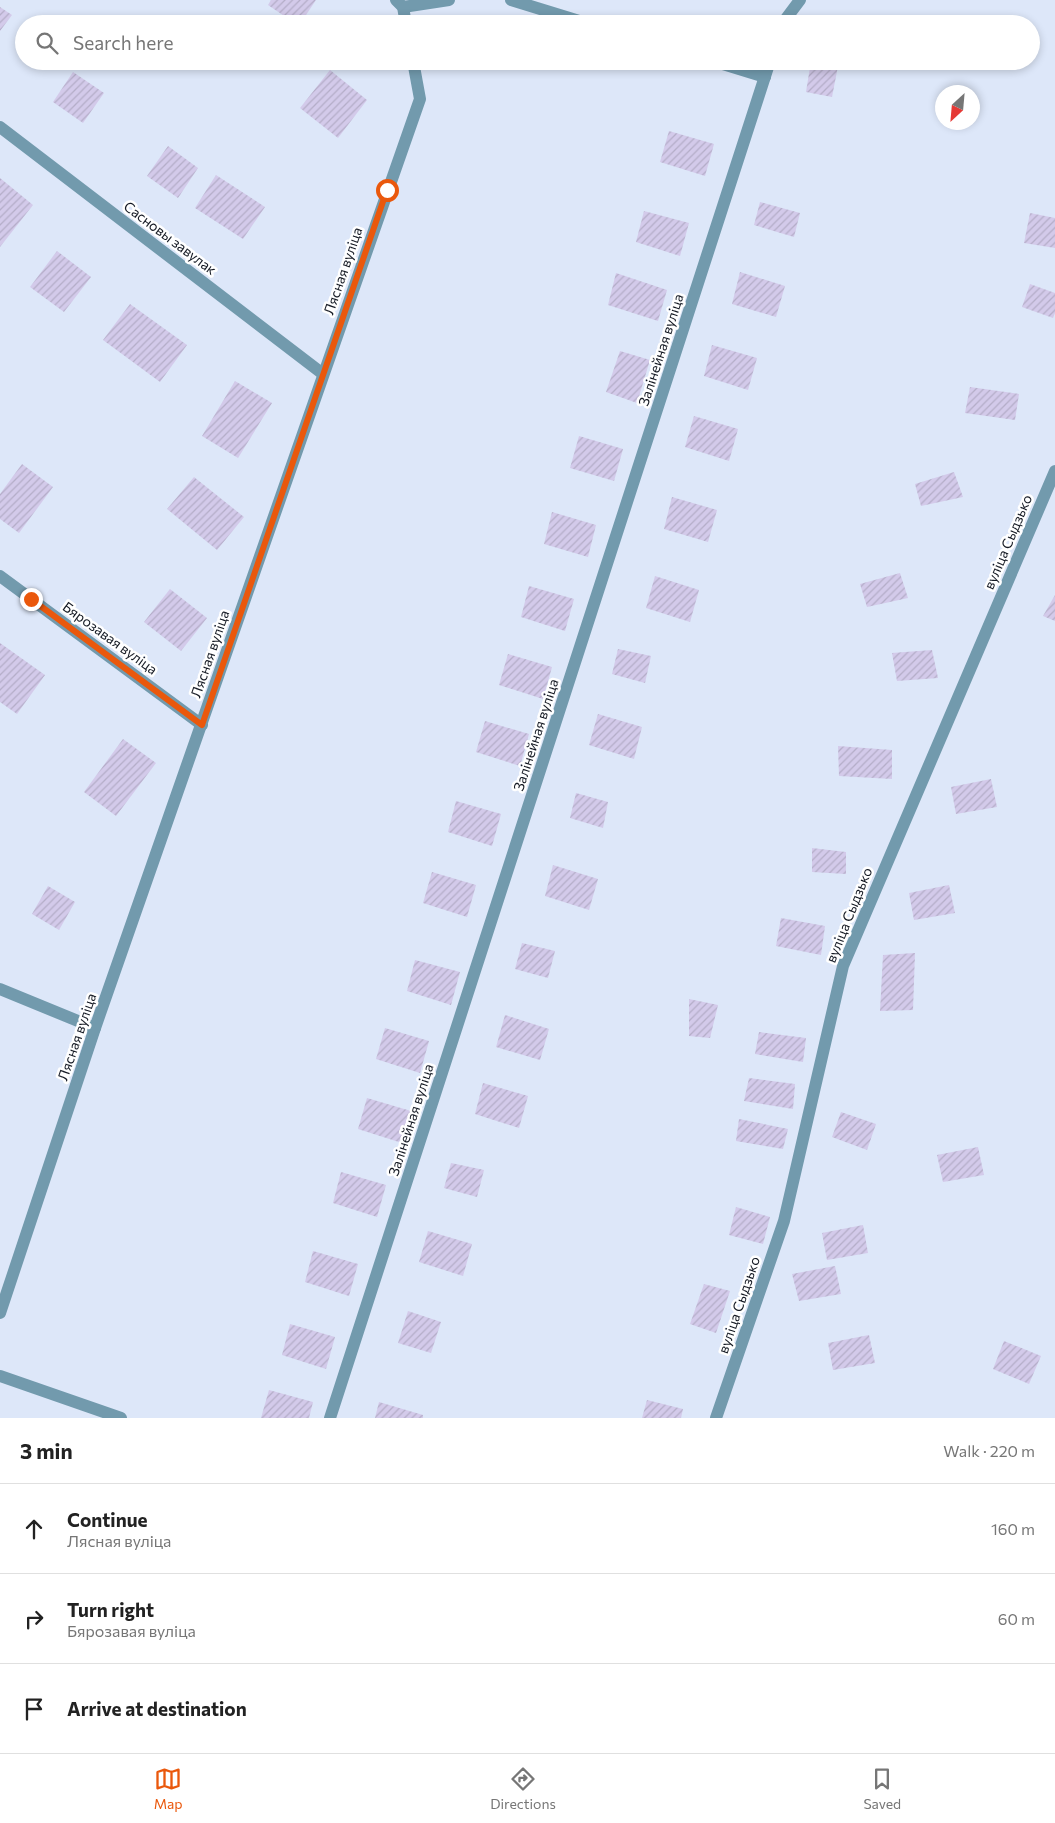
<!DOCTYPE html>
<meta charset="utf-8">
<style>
body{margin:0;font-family:Commissioner,sans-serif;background:#f6f6f6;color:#222}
.compass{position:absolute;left:935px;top:85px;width:45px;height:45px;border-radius:50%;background:#fff;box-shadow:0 2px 8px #0003;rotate:206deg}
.stop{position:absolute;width:15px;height:15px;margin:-11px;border:4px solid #ea580c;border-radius:50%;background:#fff}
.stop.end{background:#ea580c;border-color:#fff;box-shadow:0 1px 5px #0008}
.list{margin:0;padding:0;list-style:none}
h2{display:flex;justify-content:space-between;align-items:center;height:65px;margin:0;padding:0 20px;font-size:21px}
h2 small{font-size:16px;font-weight:400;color:#767676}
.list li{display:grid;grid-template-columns:32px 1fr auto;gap:15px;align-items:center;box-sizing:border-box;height:90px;padding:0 20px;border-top:1px solid #e0e0e0}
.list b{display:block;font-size:19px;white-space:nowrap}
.list p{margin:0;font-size:16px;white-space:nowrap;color:#767676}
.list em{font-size:16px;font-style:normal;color:#767676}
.icon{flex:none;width:28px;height:28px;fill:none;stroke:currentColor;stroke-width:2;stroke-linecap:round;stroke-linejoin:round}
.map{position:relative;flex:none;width:1055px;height:1418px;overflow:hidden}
.search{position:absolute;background:#fff;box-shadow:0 2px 8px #0003;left:15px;right:15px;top:15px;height:55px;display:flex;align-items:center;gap:12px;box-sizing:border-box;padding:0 18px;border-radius:28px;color:#767676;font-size:19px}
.sheet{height:335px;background:#fff}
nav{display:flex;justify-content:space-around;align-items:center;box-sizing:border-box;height:70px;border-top:1px solid #e0e0e0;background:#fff;font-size:14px;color:#767676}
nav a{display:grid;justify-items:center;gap:2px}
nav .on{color:#ea580c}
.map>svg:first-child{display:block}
</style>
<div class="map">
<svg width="1055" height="1418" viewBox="0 0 1055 1418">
<defs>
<pattern id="building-hatch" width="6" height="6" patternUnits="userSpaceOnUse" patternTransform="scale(1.25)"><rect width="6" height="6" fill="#d3caea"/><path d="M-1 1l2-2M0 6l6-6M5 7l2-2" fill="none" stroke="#b4adc8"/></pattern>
</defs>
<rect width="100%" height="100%" fill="#dde7f9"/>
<g fill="url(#building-hatch)">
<polygon points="271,0 316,0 300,24 296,24 268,5"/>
<polygon points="0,7 12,15 0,31"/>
<polygon points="811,61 839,61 832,97 806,92"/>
<polygon points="330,70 367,100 338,138 300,108"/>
<polygon points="73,72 104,93 83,123 53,102"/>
<polygon points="669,131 714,144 705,176 660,162"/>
<polygon points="168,146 198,168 178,198 147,176"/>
<polygon points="216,175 265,207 243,239 195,208"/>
<polygon points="0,178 33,205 0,247"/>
<polygon points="760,202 800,213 794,237 754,225"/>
<polygon points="644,211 689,223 680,256 636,242"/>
<polygon points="1030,213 1055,218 1055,248 1024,243"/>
<polygon points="57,251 91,277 64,312 30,287"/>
<polygon points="740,272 785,286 776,317 732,304"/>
<polygon points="616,273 667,290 658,321 608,305"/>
<polygon points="1030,284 1055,293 1055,313 1053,318 1022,307"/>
<polygon points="130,304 187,345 160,382 103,340"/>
<polygon points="712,345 757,358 748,390 704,376"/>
<polygon points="620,351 650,360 637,403 606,392"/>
<polygon points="235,381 272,403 238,458 202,436"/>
<polygon points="970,387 1019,394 1015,420 965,413"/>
<polygon points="694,416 738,429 729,461 685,447"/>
<polygon points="579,436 623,449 614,481 570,468"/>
<polygon points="22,464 53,487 19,533 0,519 0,494"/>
<polygon points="954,472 963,497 921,506 915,484"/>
<polygon points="194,477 244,517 217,550 167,509"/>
<polygon points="672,497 717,510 708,542 664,529"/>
<polygon points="552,512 596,525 588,557 544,544"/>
<polygon points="900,573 908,598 867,607 860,584"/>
<polygon points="655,576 699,590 690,622 646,608"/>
<polygon points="529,586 574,599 565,631 521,617"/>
<polygon points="170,589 207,618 181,651 144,622"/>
<polygon points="1055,595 1055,621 1043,616"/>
<polygon points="0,643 45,675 17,714 0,702"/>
<polygon points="618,649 651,656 645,683 612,674"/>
<polygon points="932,650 938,678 897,681 892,653"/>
<polygon points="508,654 552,667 543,699 499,685"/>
<polygon points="598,714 642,727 634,759 589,745"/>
<polygon points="485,721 529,734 520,766 476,752"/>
<polygon points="123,739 156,763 116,816 84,792"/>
<polygon points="838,746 892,750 892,779 839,776"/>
<polygon points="991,779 997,807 956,814 951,787"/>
<polygon points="576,793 608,802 603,828 570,818"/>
<polygon points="456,801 501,814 492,846 448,832"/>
<polygon points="812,848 846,852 846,874 812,872"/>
<polygon points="553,865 598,879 589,910 545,896"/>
<polygon points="432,872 476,885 467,917 423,903"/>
<polygon points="949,885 955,913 914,920 909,893"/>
<polygon points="48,886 75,902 59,930 32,914"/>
<polygon points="781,918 825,926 821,955 776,946"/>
<polygon points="522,943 555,951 548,978 515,969"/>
<polygon points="915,953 913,1010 880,1011 883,955"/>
<polygon points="415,960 460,972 451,1005 407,991"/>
<polygon points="689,999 718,1005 710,1038 689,1036"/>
<polygon points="505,1015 549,1029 540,1060 496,1047"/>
<polygon points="385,1028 429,1041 420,1073 376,1059"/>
<polygon points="759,1032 806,1038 803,1062 755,1054"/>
<polygon points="749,1078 795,1084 793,1109 744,1101"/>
<polygon points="483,1083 528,1096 519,1128 475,1114"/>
<polygon points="367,1098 411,1111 402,1143 358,1129"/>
<polygon points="841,1112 876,1124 867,1150 832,1137"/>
<polygon points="739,1119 788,1129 783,1149 736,1141"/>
<polygon points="978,1147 984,1175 943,1182 937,1155"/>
<polygon points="451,1163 484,1170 477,1197 444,1188"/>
<polygon points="341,1172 386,1185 377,1217 333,1203"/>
<polygon points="736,1207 770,1217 763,1244 729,1235"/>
<polygon points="863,1225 868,1253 827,1260 822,1233"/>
<polygon points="428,1231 472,1244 463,1276 419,1262"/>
<polygon points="313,1251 358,1264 349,1296 305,1282"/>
<polygon points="835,1266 841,1294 799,1301 792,1274"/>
<polygon points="704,1284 730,1291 716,1333 690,1324"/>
<polygon points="408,1311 441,1322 431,1353 398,1343"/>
<polygon points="290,1324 335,1337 326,1369 282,1355"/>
<polygon points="869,1335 875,1363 833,1370 828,1343"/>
<polygon points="1004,1341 1041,1356 1029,1384 993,1369"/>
<polygon points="269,1390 313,1402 309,1418 261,1418"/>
<polygon points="647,1400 683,1409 681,1418 642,1418"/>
<polygon points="379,1402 423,1415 423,1418 375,1418"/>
</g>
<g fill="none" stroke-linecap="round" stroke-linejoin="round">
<g stroke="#729aad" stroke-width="12">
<polyline points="511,0 589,24"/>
<polyline points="403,7 449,0"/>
<polyline points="713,61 765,77"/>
</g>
<g stroke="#729aad" stroke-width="12">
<polyline points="396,0 403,7 406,24"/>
<polyline points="782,24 800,0"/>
<polyline points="0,127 323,374"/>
<polyline points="0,576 202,725"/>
<polyline points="0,989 95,1028"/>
<polyline points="0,1313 95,1028 420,99 413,61"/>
<polyline points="0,1376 121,1418"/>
<polyline points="330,1418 770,61"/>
<polyline points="716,1418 784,1221 843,966 1055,471"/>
</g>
</g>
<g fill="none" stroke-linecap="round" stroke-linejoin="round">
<polyline stroke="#ea580c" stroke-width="6" points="31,599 202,725 387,190"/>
</g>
<g text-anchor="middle" stroke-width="5" stroke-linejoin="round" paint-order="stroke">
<g font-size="14" fill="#141923" stroke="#fff">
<text transform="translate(170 238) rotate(37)" y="5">Сасновы завулак</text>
<text transform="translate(343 271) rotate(-71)" y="5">Лясная вуліца</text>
<text transform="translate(661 350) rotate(-72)" y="5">Залінейная вуліца</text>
<text transform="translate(1008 542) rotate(-67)" y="5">вуліца Сыдзько</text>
<text transform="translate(110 638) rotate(36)" y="5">Бярозавая вуліца</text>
<text transform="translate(210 654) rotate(-71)" y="5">Лясная вуліца</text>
<text transform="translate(536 735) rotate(-72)" y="5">Залінейная вуліца</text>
<text transform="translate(849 915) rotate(-68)" y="5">вуліца Сыдзько</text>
<text transform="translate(77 1037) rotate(-71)" y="5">Лясная вуліца</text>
<text transform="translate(411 1120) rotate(-72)" y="5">Залінейная вуліца</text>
<text transform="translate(739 1305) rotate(-71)" y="5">вуліца Сыдзько</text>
</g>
</g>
</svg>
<svg class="compass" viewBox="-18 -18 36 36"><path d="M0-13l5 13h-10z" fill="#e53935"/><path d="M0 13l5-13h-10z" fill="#767676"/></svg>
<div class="stop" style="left:387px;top:190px"></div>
<div class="stop end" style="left:31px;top:599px"></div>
<div class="search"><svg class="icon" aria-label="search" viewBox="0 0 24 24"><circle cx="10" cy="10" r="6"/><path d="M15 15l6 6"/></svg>Search here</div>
</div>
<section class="sheet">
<h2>3 min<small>Walk · 220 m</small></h2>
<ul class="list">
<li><svg class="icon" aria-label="ahead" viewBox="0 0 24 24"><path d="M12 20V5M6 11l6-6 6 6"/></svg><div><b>Continue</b><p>Лясная вуліца</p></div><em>160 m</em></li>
<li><svg class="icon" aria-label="right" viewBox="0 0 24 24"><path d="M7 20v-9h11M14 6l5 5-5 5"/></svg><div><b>Turn right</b><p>Бярозавая вуліца</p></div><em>60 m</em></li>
<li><svg class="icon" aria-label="arrive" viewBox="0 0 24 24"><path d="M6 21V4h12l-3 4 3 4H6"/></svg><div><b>Arrive at destination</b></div></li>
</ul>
</section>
<nav>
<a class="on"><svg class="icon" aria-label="map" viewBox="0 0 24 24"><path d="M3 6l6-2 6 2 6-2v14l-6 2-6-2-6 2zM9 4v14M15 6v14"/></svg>Map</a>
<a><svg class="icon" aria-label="directions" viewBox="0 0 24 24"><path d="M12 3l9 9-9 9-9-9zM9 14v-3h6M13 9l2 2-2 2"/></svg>Directions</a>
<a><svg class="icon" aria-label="saved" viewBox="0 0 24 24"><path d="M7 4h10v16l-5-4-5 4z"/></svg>Saved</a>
</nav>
